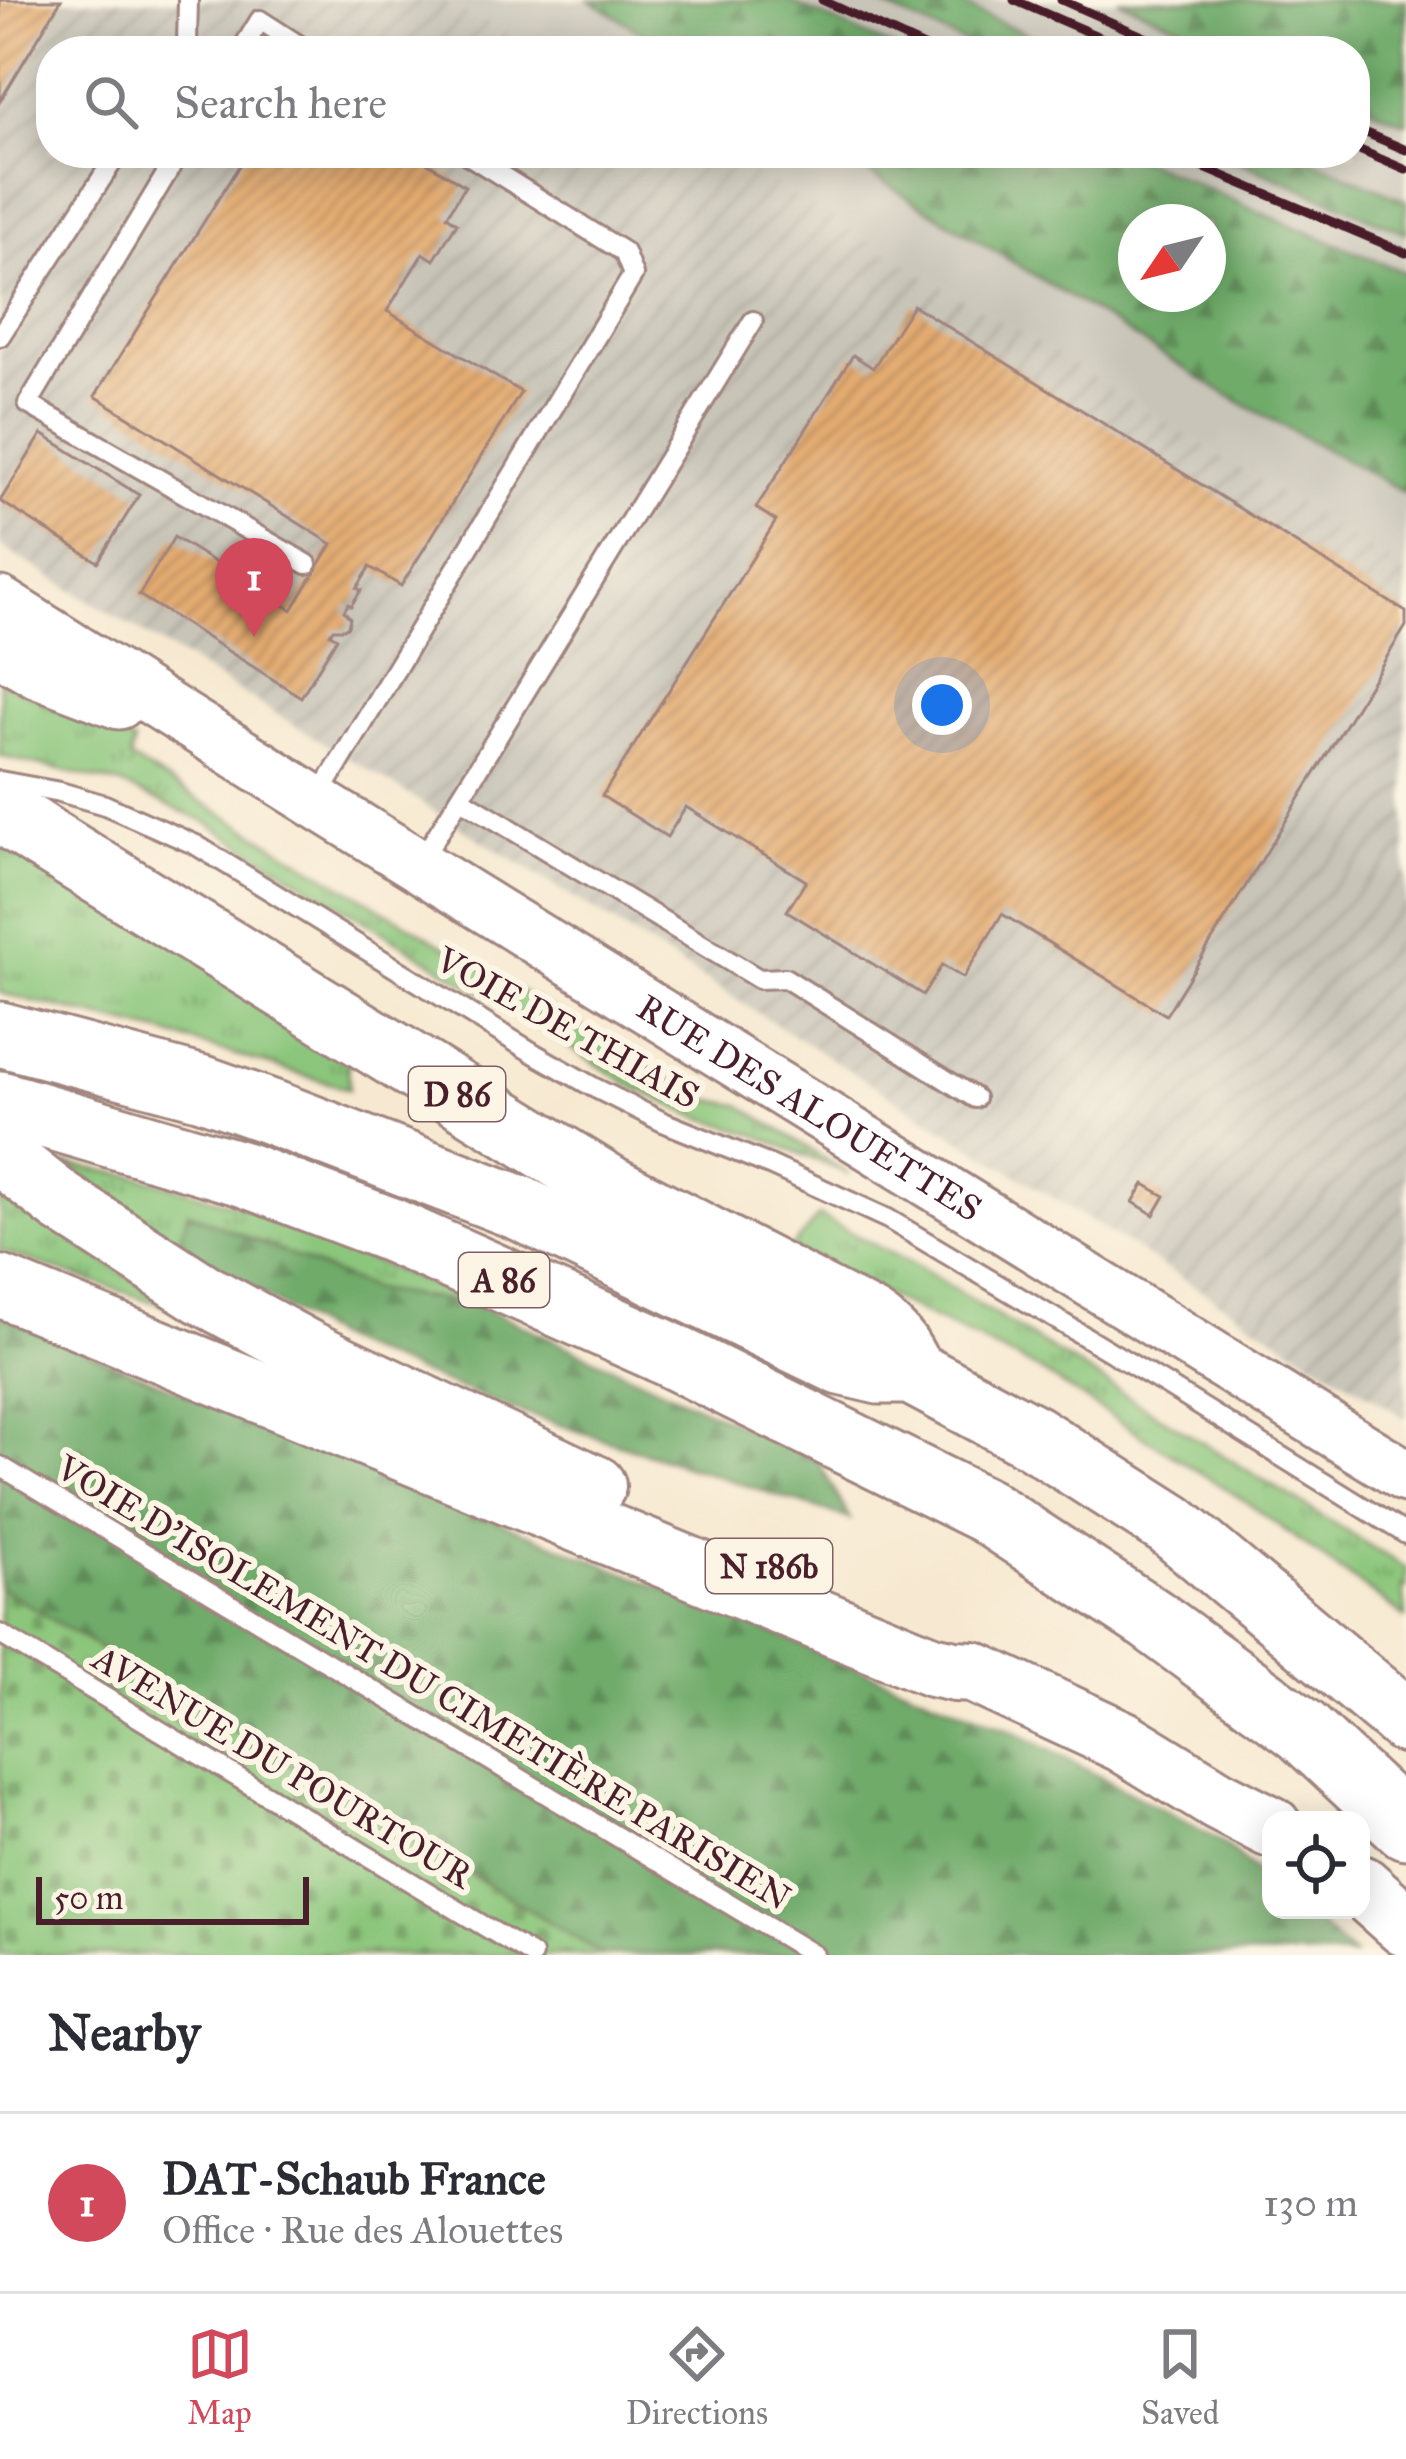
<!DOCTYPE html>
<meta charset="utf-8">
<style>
body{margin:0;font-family:"IM FELL Great Primer",serif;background:#f2f2f3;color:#2b2b33}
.controls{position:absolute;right:36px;bottom:36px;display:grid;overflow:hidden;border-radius:24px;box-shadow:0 6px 30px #0003}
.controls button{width:108px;height:108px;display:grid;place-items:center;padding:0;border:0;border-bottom:3px solid #e1e1e2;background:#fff;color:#2b2b33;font:60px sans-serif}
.compass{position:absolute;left:1118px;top:204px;width:108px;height:108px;border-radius:50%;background:#fff;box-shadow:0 6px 30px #0003;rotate:235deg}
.scale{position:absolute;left:36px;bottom:30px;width:273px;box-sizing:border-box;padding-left:12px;border:6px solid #4a1f2b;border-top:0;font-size:33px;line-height:42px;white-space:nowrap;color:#4a1f2b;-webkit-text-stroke:9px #fcf5e5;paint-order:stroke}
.you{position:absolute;left:942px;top:705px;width:42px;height:42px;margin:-30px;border:9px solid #fff;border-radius:50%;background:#1a73e8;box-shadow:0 0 0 18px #1a73e833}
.badge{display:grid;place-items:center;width:78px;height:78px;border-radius:50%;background:#d1495b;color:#fff;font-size:39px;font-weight:700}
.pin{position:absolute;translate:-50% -99px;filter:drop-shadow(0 3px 6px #0008)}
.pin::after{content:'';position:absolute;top:63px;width:42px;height:36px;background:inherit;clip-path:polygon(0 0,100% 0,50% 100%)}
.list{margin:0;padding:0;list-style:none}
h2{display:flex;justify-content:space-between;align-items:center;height:156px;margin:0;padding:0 48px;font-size:51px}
h2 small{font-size:39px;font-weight:400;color:#7c7c81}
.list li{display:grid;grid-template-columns:78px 1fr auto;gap:36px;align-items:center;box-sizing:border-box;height:180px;padding:0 48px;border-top:3px solid #e1e1e2}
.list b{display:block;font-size:45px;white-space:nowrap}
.list p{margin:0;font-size:39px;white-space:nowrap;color:#7c7c81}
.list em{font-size:39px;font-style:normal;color:#7c7c81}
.icon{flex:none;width:66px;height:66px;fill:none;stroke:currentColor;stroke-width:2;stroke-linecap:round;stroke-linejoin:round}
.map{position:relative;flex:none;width:1406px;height:1955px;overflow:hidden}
.search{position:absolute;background:#fff;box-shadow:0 6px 30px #0003;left:36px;right:36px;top:36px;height:132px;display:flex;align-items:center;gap:30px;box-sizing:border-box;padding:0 42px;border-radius:48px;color:#7c7c81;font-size:45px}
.sheet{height:336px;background:#fff}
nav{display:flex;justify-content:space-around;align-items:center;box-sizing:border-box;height:168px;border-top:3px solid #e1e1e2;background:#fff;font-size:33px;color:#7c7c81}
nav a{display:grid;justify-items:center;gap:6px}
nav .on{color:#d1495b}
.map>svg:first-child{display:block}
</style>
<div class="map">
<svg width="1406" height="1955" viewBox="0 0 1406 1955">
<defs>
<pattern id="industrial-furrows" width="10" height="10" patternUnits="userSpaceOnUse" patternTransform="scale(3)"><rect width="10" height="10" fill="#c8c4b8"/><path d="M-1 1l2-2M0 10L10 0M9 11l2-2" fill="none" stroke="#ada89e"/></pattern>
<pattern id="grass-tufts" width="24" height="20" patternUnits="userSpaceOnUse" patternTransform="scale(3)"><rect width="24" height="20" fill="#8bc67b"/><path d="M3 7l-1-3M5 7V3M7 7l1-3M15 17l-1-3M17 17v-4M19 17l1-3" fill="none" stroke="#74a065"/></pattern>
<pattern id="forest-firs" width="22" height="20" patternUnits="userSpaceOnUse" patternTransform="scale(3)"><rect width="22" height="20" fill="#70ab6b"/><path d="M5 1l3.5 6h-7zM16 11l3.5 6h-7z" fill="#5e8b58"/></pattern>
<pattern id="cemetery-stones" width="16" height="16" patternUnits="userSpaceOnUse" patternTransform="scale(3)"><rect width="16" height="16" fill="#8bc67b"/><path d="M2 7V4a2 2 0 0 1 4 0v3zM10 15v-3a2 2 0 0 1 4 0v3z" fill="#74a065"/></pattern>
<pattern id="building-hatch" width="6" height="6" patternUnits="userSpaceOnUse" patternTransform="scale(3)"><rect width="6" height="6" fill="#e3ab71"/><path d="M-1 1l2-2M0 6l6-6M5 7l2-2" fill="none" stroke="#ba8b5d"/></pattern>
</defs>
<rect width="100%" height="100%" fill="#fcf5e5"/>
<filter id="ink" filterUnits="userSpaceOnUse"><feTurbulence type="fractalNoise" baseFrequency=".00833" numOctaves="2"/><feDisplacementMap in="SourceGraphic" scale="24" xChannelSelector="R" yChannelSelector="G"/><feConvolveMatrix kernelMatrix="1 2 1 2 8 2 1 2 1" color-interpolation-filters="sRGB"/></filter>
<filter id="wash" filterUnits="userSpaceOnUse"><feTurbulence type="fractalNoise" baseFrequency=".004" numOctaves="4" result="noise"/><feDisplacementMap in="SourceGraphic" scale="48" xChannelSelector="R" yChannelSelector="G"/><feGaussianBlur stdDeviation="2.7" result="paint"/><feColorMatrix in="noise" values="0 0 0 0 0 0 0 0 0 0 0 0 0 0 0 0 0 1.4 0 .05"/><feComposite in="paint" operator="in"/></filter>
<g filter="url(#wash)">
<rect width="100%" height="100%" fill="#f7e9d1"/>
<polygon fill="url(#industrial-furrows)" points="0,0 439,0 547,51 51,51 51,153 725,153 1068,361 1406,571 1406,1418 388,782 0,546"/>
<path fill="#c8c4b8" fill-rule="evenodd" d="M439,0H1336L1406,23V571L1068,361L725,153H1355V51H547ZM1136,222H1208V294H1136Z"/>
<g fill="url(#grass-tufts)" stroke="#6a7253" stroke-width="3">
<polygon points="0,681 134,742 130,759 700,1098 740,1105 849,1174 754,1134 691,1114 635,1088 206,822 119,784 0,756"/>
<polygon points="0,834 348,1046 349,1089 160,1032 0,993"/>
<polygon points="65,1164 141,1177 250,1209 480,1306 372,1290 189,1213 178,1244"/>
<polygon points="0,1194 181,1311 0,1251"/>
<polygon points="819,1216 921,1269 1406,1568 1406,1588 1403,1587 1406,1618 1245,1501 1035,1368 790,1249"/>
</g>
<g fill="url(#forest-firs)" stroke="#5d654b" stroke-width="3" fill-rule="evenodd">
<polygon points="590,0 786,0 900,51 672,51"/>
<polygon points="870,0 950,0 1065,51 982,51"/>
<polygon points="1118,0 1406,0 1406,123 1355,101 1355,51 1238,51"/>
<path d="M837,153H1127L1261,213L1406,273V493L1234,399ZM1136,222H1208V294H1136Z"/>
<polygon points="1220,153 1297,153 1406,201 1406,233"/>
<polygon points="188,1212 372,1290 480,1306 818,1461 850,1519 511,1409 339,1341 178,1244"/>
<polygon points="0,1315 220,1408 1013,1731 1218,1839 1271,1885 1271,1910 1301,1910 1353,1955 603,1955 0,1588"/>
</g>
<polygon fill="url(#cemetery-stones)" stroke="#6a7253" stroke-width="3" points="0,1588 603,1955 0,1955"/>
<g id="blocks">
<g fill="url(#building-hatch)">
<polygon points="0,0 61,0 0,101"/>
<polygon points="247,153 412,153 465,186 447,216 457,223 434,260 423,253 387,311 521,392 401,586 370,567 357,588 361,590 351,606 348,604 344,611 350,618 348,626 344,629 333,629 330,634 337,638 301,697 139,595 174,537 292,610 332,544 95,396"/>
<polygon points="913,305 1406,612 1406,626 1166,1015 1002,914 963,978 942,965 923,995 787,911 806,881 686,807 667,837 602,796 776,521 756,508 853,355 873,368"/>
<polygon points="42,434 139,495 98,562 0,501"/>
<polygon points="1144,1184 1165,1196 1154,1215 1133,1202"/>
</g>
</g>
</g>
<g filter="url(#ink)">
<use href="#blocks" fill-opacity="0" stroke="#a0847e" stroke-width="3"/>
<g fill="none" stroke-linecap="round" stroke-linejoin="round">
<g stroke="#a0847e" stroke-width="24">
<g id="service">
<polyline points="183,51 187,44 188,0"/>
<polyline points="241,51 260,20 308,51"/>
<polyline points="179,153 28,404 307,564"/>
<polyline points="0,336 118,153"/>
<polyline points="0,781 60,792 105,805 196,845 535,1054 595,1088 663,1122 772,1166 888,1219 1168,1386 1406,1534"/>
<polyline points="318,798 633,275 624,252 465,153"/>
<polyline points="460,798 759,979 785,978 975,1098"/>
<polyline points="421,861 753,321"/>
<polyline points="0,1466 814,1955"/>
<polyline points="0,1634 532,1955"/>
</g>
</g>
<g stroke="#a0847e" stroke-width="57">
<g id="secondary">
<path id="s1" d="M0,603L316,802L1406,1476"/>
<polyline points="0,650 38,672 119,703"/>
</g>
</g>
<g stroke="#a0847e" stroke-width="66">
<g id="trunk">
<polyline points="0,1154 61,1202 203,1294 308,1351 595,1486"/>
<polyline points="0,1286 932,1666 955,1671 973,1672 1122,1741 1218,1800 1271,1827"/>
<polyline points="1361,1886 1406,1926"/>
</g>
</g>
<g stroke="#a0847e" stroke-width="69">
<g id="motorway">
<path d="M0,809L45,839L612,1189L871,1323C892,1337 901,1350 911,1372"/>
<polyline points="0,1034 203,1088 271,1112 520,1208 841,1363 879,1372 911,1372 1033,1437 1171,1525 1406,1721"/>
<polyline points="0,1103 243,1174 388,1229 658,1349 986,1511 1152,1620 1302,1730 1406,1827"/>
</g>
</g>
<use href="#service" stroke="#fff" stroke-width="18"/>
<use href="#secondary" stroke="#fff" stroke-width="51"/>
<use href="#trunk" stroke="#fff" stroke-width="60"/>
<use href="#motorway" stroke="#fff" stroke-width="63"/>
<g stroke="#4a1f2b" stroke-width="9">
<polyline points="822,0 933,51"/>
<polyline points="1014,0 1132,51"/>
<polyline points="1061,0 1177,51"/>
<polyline points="1355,128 1406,150"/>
<polyline points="1355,148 1406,170"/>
<polyline points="1169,153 1406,253"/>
</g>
</g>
</g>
<g text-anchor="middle" stroke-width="12" stroke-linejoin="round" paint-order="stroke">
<g fill="#fcf5e5" stroke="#7f5f63" stroke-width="3">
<rect x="409" y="1067" width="96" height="54" rx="9"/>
<rect x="459" y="1253" width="90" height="54" rx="9"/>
<rect x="706" y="1539" width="126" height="54" rx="9"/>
</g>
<g font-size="33" font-weight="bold" fill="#4a1f2b">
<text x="457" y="1106">D 86</text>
<text x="504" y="1292">A 86</text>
<text x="769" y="1578">N 186b</text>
</g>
<g font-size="36" fill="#4a1f2b" stroke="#fcf5e5">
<text transform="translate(568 1027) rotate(29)" y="13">VOIE DE THIAIS</text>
<text dy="13" stroke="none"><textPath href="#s1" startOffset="954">RUE DES ALOUETTES</textPath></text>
<text transform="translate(424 1682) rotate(31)" y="13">VOIE D'ISOLEMENT DU CIMETIÈRE PARISIEN</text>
<text transform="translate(283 1766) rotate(31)" y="13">AVENUE DU POURTOUR</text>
</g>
</g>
</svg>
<div class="controls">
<button><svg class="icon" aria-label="locate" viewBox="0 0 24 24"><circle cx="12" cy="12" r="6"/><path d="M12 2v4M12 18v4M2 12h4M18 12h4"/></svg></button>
</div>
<svg class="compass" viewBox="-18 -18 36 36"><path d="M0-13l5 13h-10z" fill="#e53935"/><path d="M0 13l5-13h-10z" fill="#7c7c81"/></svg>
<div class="scale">50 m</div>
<div class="you"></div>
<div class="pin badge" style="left:254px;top:637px">1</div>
<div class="search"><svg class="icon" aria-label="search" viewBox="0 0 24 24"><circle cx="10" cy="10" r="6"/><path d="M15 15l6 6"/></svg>Search here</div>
</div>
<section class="sheet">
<h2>Nearby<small></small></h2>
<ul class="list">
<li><span class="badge">1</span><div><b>DAT-Schaub France</b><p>Office · Rue des Alouettes</p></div><em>130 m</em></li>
</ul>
</section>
<nav>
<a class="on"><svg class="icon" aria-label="map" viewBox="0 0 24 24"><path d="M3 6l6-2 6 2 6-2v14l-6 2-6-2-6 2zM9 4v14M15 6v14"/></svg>Map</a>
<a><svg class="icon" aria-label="directions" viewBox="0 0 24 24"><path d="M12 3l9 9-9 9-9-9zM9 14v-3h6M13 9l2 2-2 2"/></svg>Directions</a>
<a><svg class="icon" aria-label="saved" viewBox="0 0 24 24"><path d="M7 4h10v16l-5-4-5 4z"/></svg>Saved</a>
</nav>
